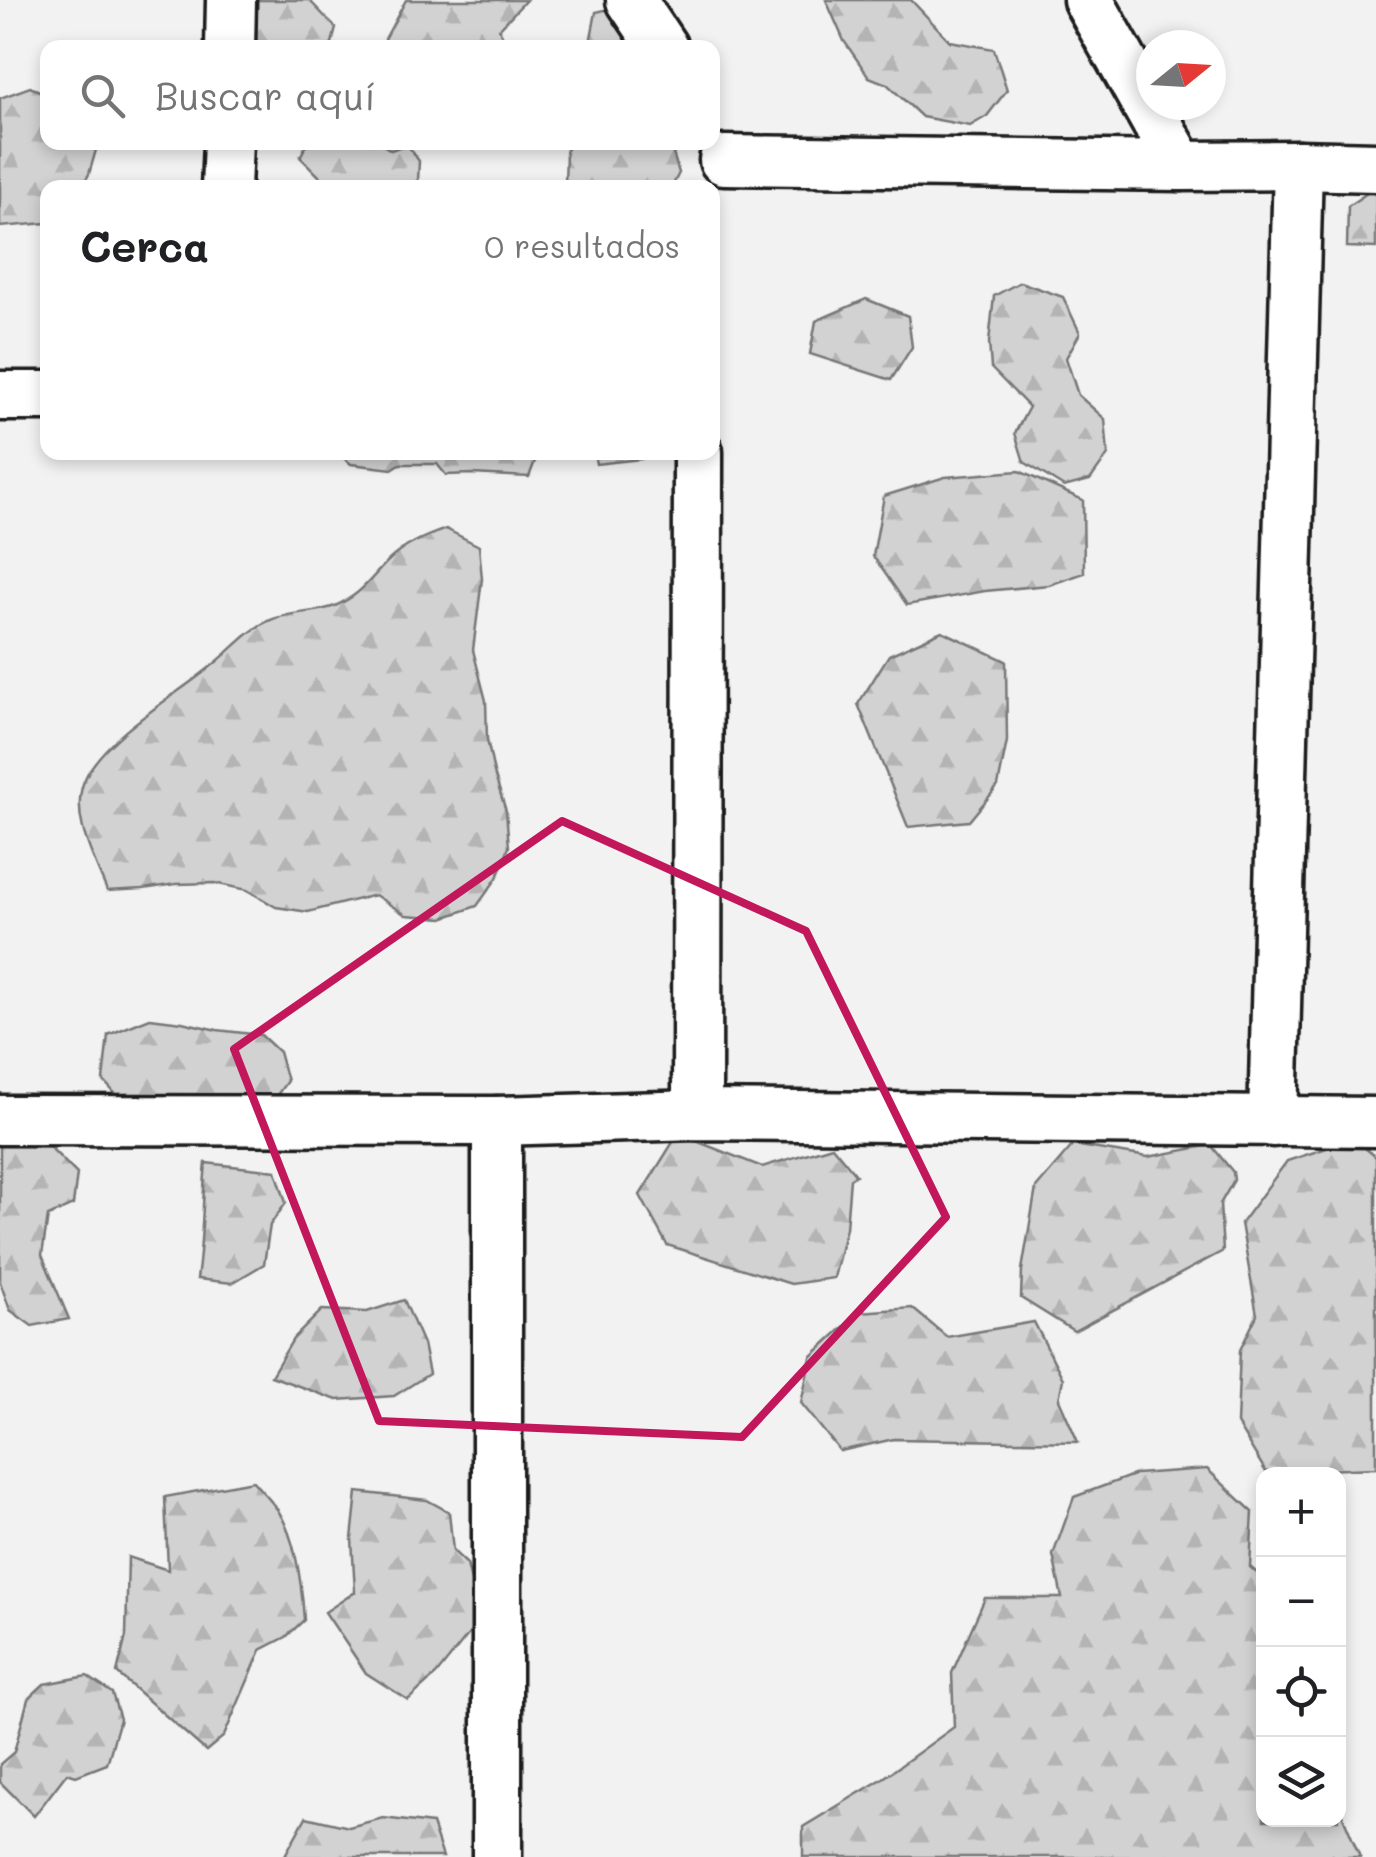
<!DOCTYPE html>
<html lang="es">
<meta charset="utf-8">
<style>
body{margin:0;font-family:Mali,sans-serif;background:#f6f6f6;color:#202124}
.controls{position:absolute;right:30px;bottom:30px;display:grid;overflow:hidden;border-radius:20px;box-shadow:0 5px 15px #0003}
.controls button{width:90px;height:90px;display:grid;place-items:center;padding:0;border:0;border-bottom:2px solid #e0e0e0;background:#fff;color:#202124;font:50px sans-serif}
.compass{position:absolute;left:1136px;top:30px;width:90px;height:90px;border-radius:50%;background:#fff;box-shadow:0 5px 15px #0003;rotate:72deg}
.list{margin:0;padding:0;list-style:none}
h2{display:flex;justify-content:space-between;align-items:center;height:130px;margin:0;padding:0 40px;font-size:42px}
h2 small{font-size:32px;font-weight:400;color:#757577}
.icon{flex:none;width:55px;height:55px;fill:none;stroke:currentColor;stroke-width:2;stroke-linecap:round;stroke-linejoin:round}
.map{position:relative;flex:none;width:1376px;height:1857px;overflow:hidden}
.search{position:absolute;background:#fff;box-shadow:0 5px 15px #0003;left:40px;top:40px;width:680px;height:110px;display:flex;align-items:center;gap:25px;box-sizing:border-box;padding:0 35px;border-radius:20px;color:#757577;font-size:38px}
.panel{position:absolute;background:#fff;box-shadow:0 5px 15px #0003;left:40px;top:180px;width:680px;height:280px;border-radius:20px}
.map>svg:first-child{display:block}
</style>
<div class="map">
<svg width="1376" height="1857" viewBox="0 0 1376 1857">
<defs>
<pattern id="forest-firs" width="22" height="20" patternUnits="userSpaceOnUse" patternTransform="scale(2.5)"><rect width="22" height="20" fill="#d2d2d2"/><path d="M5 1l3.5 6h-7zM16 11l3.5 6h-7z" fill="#b4b4b4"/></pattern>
</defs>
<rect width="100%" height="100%" fill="#f2f2f2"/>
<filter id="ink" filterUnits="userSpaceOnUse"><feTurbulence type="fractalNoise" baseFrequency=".01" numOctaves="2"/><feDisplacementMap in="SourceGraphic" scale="20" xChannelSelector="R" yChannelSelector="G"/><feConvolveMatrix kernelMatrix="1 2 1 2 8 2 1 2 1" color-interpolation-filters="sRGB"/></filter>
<g filter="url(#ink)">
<g fill="url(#forest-firs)" stroke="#777" stroke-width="2.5">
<polygon points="239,0 309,0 336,28 331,47 242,47"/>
<polygon points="406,0 526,0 499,29 508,47 388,47 385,39"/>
<polygon points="826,0 911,0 950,41 994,49 1007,90 987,116 970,126 922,117 887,84 869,77 844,41"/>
<polygon points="618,7 680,48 589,48 596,12"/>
<polygon points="30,87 47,94 48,142 98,143 89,174 82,187 48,188 47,223 0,227 0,98"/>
<polygon points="308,142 380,143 391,150 407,144 419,161 418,180 407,187 322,187 319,176 300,157"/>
<polygon points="571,143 654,143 672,150 679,173 672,187 565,187 566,150"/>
<polygon points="1376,187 1376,248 1347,247 1348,206"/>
<polygon points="1020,282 1063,297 1080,333 1066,358 1078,395 1105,419 1108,455 1090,480 1064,487 1024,462 1015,433 1029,407 991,368 989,342 994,296"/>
<polygon points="866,299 908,316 912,347 891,380 810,354 816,321"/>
<polygon points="338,453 538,453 529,477 472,474 446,475 437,464 400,464 392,469 351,464"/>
<polygon points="594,453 594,452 653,453 641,459 596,464"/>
<polygon points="1019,471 1083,500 1084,573 1049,585 985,591 907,605 873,556 884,496 945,477"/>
<path d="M446,529L479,546L482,579L473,650L486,701L487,739L494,773L506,811L509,847L497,878L477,906L443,918L406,915L375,895L308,912L276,907L247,890L214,883L176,884L143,889L107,891C94,858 70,817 84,781C101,738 179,694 214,664C232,650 247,631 268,621C288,611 314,614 335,606C362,594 368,581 387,562C404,545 424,537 446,529Z"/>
<polygon points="942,631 1006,661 1007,741 998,786 969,821 908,827 858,704 889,655"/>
<polygon points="150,1018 182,1022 217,1030 261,1035 279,1052 287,1081 277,1095 245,1113 120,1099 103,1080 108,1035"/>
<polygon points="678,1134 762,1167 832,1146 856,1175 850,1179 846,1228 834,1278 791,1284 667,1245 640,1195"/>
<polygon points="1354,1139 1376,1157 1376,1468 1266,1472 1237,1424 1240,1350 1257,1315 1241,1223 1287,1161"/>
<polygon points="17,1142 49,1146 77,1174 73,1205 48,1216 42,1255 69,1319 32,1326 10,1310 0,1282 0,1143"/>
<polygon points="1073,1145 1148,1157 1211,1145 1233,1172 1234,1180 1220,1204 1223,1251 1074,1331 1021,1298 1022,1270 1036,1188"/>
<path d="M206,1163L276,1171L286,1203L270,1225L264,1264L232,1283L197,1279C203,1240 202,1202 206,1163Z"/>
<polygon points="404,1300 423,1344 429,1374 394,1396 337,1400 271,1376 293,1339 322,1310 367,1312"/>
<polygon points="912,1308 947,1337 1034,1322 1063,1379 1059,1399 1078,1442 894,1439 840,1451 801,1403 811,1357 860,1312"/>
<polygon points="1207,1469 1253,1512 1250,1567 1264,1579 1264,1820 1338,1820 1339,1807 1360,1857 803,1857 803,1827 882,1779 954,1727 952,1673 985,1598 1062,1598 1053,1555 1074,1497 1136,1474"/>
<path d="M253,1481C261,1491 272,1501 279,1512C296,1540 302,1587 304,1620L286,1637L261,1650L224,1736L206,1751L117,1673L126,1636L128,1557L168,1570L165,1497Z"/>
<polygon points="357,1492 427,1500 449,1512 453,1551 467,1564 480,1620 436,1675 408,1700 366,1673 325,1612 355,1592 352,1539"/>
<polygon points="87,1676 112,1693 120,1719 107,1764 76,1776 67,1773 34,1816 0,1782 0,1764 14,1752 28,1699 44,1684"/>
<polygon points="306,1817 349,1827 383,1818 432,1824 443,1857 284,1857"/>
</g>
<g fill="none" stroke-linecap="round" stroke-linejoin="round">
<g stroke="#1c1c1c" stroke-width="55">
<g id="minor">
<polyline points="631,0 663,48"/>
<polyline points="1088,0 1181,166"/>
<polyline points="230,48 231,0"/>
<polyline points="724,160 1181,166 1298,165 1376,167"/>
<polyline points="226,188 228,142"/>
<polyline points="0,396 48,396"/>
<polyline points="697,1115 698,452"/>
<polyline points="0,1120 497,1121 697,1115 1376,1122"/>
<polyline points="1273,1122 1298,165"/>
<polyline points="497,1857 497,1121"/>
</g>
</g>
<use href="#minor" stroke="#fff" stroke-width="48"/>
</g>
</g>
<path fill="none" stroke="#c2185b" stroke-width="8" stroke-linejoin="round" d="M562,821L806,931L946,1217L742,1437L379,1421L234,1049Z"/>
</svg>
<div class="controls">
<button>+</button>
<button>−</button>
<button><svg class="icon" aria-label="locate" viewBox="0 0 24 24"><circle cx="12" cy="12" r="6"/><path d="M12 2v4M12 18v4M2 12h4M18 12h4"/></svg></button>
<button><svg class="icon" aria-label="layers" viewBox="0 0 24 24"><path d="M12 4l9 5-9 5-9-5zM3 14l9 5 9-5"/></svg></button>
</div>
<svg class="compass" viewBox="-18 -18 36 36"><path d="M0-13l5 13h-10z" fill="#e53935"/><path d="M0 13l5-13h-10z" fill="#757577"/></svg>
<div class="search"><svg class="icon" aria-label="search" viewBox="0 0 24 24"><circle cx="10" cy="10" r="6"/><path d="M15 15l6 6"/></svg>Buscar aquí</div>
<section class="panel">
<h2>Cerca<small>0 resultados</small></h2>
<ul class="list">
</ul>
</section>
</div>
